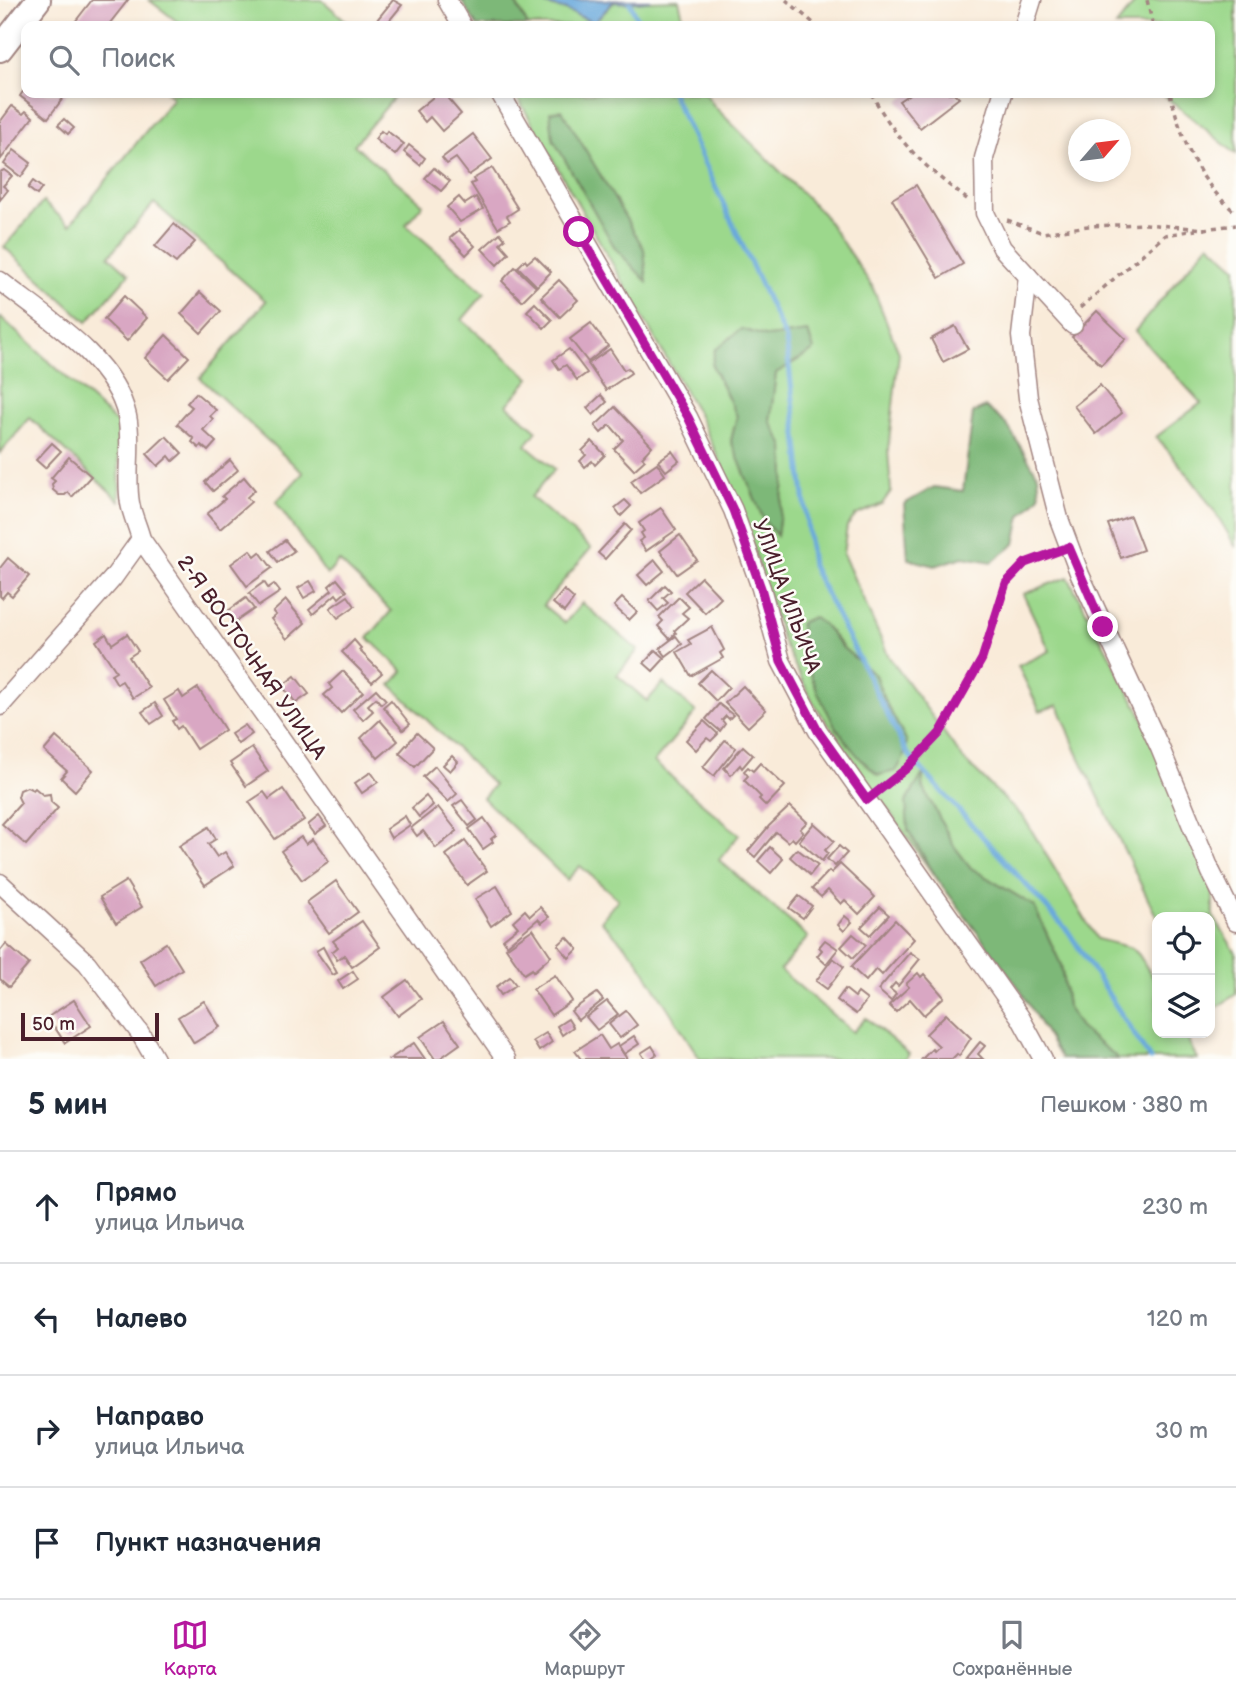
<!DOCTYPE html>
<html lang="ru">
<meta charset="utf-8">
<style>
body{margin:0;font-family:"Balsamiq Sans",sans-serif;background:#f6f6f7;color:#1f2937}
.controls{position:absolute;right:21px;bottom:21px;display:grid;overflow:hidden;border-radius:14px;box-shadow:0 4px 10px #0003}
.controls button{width:63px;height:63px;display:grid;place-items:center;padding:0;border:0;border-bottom:2px solid #e0e1e3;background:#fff;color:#1f2937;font:35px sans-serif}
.compass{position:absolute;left:1068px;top:119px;width:63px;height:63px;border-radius:50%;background:#fff;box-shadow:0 4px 10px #0003;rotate:62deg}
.scale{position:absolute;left:21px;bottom:18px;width:138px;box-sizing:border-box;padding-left:7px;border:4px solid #4a1f2b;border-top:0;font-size:19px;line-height:24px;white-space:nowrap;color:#4a1f2b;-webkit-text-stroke:5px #fdfcf7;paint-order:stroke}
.stop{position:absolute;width:21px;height:21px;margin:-16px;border:5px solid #b5179e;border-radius:50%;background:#fff}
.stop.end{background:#b5179e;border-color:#fff;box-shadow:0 2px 7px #0008}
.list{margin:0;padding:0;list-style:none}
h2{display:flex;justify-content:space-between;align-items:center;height:91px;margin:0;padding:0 28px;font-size:30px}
h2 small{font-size:23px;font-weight:400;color:#747a83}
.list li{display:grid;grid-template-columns:46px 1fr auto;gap:21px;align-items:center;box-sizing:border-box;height:112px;padding:0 28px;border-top:2px solid #e0e1e3}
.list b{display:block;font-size:26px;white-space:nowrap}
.list p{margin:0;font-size:23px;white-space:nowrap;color:#747a83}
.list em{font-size:23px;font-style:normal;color:#747a83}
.icon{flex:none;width:38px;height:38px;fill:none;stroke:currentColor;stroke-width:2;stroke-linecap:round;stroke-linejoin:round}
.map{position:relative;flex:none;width:1236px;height:1059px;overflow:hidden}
.search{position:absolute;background:#fff;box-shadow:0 4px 10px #0003;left:21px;right:21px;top:21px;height:77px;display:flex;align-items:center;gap:18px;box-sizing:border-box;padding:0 24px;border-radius:14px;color:#747a83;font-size:26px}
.sheet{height:539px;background:#fff}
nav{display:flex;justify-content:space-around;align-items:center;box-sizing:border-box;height:98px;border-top:2px solid #e0e1e3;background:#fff;font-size:19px;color:#747a83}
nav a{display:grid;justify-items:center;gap:4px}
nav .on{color:#b5179e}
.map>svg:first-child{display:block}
</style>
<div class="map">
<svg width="1236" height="1059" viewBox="0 0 1236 1059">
<rect width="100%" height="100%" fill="#fdfcf7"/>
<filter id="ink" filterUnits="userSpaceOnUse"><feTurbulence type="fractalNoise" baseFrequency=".0143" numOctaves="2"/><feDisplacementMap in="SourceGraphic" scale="14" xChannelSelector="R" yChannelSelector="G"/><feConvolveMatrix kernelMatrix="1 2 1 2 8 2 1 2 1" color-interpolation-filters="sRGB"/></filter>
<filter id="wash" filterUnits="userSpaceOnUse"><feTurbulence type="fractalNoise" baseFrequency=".00686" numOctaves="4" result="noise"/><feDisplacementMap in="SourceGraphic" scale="28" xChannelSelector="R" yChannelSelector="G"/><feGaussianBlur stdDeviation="1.57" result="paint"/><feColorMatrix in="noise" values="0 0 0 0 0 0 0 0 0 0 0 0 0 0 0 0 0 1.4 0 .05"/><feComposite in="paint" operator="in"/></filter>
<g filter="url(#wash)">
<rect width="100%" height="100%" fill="#f9ebd9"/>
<g fill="#9cd88c" stroke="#737c5c" stroke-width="2" fill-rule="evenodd">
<polygon points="149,0 322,0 352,26 183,26"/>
<polygon points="514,0 539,0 547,5 566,10 594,23 614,2 679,0 685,26 528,26"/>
<polygon points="1137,0 1236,0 1236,154 1161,93 1210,93 1210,26 1116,26"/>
<polygon points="167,93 398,93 354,145 423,204 406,225 485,293 462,320 530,378 507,405 537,431 526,445 555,469 531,497 591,548 543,605 565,623 582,603 638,650 617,675 647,701 663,683 696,712 654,762 739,835 719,860 808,937 780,970 853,1032 866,1018 909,1054 905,1059 700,1059 635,956 601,921 618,899 580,866 567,880 483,798 494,785 391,685 403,671 368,638 391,611 339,561 327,575 276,502 303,473 200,378 266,301 154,203 109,256 129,274 87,322 4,247 43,202 70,225 173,98"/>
<path d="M515,93H705L715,107L823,214L872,286L899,353L888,450L891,491L882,504L856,515L847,526L843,554L889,657L964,760L1024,818L1097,939L1132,948L1139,955L1157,984V1033H1185L1197,1059H1119L1081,1029L1067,1006L1061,965L1034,906L971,868L954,846L922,785L923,774L908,830L937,880L813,702L783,642L738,500L698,414ZM550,112L602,182L644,249ZM741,329L768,337L808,332L814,350L776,373L770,421L784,446L785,475L777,535L731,441L737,416ZM824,625L843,648L875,675L885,701L879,775L864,763L836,728Z"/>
<path d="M1209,243L1236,267V548C1215,508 1186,470 1156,437L1201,403L1135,331Z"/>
<polygon points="0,317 118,424 120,501 30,418 0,453"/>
<polygon points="1068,577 1158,746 1213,889 1213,916 1236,953 1236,994 1210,1012 1210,917 1157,918 1077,752 1058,705 1040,711 1018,666 1050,651 1023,594"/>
</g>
<g fill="#7db878" stroke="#646c52" stroke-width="2">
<polygon points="461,0 514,0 528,26 477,26"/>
<polygon points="562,110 644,249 647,282 615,248 553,139 550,112"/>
<polygon points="741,329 768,337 808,332 814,350 776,373 770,421 784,446 785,475 777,536 764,521 731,441 737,416 712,365 715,350"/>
<polygon points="986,407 1007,425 1038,475 1040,496 1021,516 1015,544 992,562 963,557 935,566 908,559 904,504 934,487 963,491 973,413"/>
<path d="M813,617L824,625L843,648L875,675L885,701L907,742L903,759L896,771L879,775C838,745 802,674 800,623Z"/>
<polygon points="924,772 922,785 954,846 971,868 1034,906 1061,965 1067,1006 1081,1029 1119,1059 1061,1059 1019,988 938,880 908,830 906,802"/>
</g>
<polygon fill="#69a9dc" stroke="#5a6484" stroke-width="2" points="539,0 651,0 630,3 613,2 594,23 566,10 547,5"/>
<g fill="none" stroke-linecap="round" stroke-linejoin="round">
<g stroke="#69a9dc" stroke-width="5">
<polyline points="630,3 641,26"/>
<polyline points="672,93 786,339 812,566 907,753 1068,931 1150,1059"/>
</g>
</g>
<g id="blocks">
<g fill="#d9a7c3">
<polygon points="92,0 128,0 110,23 115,26 81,26 75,22"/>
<polygon points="393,0 402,5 385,26 372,26"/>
<polygon points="26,87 26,93 67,93 48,118 20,96"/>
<polygon points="438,93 444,95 448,93 451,97 449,100 461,114 442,131 430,117 425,122 416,111"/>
<polygon points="911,93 954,93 959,98 920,128 899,101"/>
<polygon points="12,106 23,114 26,111 33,117 1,159 0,122"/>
<polygon points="64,119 74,128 68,134 58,125"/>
<polygon points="381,131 385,134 387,131 404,144 395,155 375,139"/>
<polygon points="473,134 492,159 469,175 456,158 447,164 442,158"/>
<polygon points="409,145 425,158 420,165 404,152"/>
<polygon points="14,150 31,163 21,177 4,164"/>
<polygon points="434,168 450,181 441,191 425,178"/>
<polygon points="492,168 518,209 507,216 510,221 498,228 471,184 475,182 473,179"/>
<polygon points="4,170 12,176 3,186 8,190 0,200 0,172"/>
<polygon points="33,181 42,188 37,195 28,188"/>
<polygon points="916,185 963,264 939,278 892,199"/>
<polygon points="459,197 465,204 476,197 483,209 460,222 447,207"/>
<polygon points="174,224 195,242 176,263 155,246"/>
<polygon points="459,230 475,246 466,255 450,238"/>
<polygon points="500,233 505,239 500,243 509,253 497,265 482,249"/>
<polygon points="535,256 551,272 537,286 518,267 525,260 527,263"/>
<polygon points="515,267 536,287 522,301 502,281"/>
<polygon points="559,280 578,300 560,317 541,297"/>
<polygon points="200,292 221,311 201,333 181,314"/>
<polygon points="124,296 147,318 127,341 104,319"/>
<polygon points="535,303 552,320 544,328 527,311"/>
<polygon points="1097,311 1126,339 1101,365 1072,337"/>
<polygon points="591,323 608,346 588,362 570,339"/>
<polygon points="955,326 968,349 943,362 931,339"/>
<polygon points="166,335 189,357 168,379 145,358"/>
<polygon points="569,349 587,373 577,380 566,365 559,369 553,360"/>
<polygon points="610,349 624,370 628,368 631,373 606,390 588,364"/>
<polygon points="1100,385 1122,413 1096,434 1074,406"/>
<polygon points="196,393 216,410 210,416 213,419 203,430 216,442 208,451 201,445 199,448 192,442 194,439 177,424 192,407 187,403"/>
<polygon points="601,395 607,402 593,415 587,408"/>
<polygon points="615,407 652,446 642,457 645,460 634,470 614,449 623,440 610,425 601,433 595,426"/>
<polygon points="166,436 182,453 173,461 169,456 158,466 147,454"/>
<polygon points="592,441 605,455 595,465 592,461 585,467 580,461 586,455 582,451"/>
<polygon points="52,443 61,451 45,468 36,460"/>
<polygon points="672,451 679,461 666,471 658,461"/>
<polygon points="69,457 91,476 72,497 68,492 65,495 59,495 53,490 52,484 55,481 51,478"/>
<polygon points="230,460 238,470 213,491 205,482"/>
<polygon points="657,463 665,475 640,493 631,481"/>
<polygon points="244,477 255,490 247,497 251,502 220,529 207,514 225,499 222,496"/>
<polygon points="625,500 631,506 621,516 615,508"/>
<polygon points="661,508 676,530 646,551 639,541 644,538 641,533 644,531 639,523"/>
<polygon points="1130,516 1143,550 1121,558 1108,524"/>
<polygon points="625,524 631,530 605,559 598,553"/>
<polygon points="680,535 697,560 677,574 660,551"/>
<polygon points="285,540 294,551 278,562 270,551"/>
<polygon points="250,550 255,556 260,552 272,568 247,586 231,564"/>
<polygon points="8,558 29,576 12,596 7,592 2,598 0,596 0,568"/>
<polygon points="655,560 664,571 647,585 638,575"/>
<polygon points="701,577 721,598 705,613 685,592"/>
<polygon points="337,579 347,591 339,598 336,594 313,614 309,609 332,590 329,586"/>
<polygon points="310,581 316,591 304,598 298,588"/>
<polygon points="264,582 268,588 274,584 280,592 259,606 249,593"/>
<polygon points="665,585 671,591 663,598 668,603 658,611 649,601"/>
<polygon points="564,590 574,599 564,612 553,603"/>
<polygon points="348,596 355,606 338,618 330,608"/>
<polygon points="679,597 689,607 682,613 688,618 674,631 676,633 670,639 658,626 663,621 659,617"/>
<polygon points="246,598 254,609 235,622 228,611"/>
<polygon points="622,598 637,612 629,620 614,606"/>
<polygon points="286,600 305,623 287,639 271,619 276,615 273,612"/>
<polygon points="712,627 724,650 720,653 723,658 691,676 677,652 691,644 688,640"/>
<polygon points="106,634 112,644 127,634 138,651 129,657 149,688 133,698 122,681 117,684 111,674 116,671 96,641"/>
<polygon points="676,636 682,644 666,656 660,648"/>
<polygon points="354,640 361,648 359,650 382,673 372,682 342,652"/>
<polygon points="656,650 665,658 653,671 644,663"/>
<polygon points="711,670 729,687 716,701 698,683"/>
<polygon points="343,671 363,692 341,713 324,695 332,688 329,684"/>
<polygon points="295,676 309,694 296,703 282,686"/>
<polygon points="743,686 766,710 748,727 725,703"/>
<polygon points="198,688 225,730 196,749 181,726 177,729 172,721 176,719 164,700 179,691 183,698"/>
<polygon points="376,689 386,700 381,704 376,698 368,705 373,711 363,720 353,709"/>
<polygon points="391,700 410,724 403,730 383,707"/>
<polygon points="155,703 163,716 151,724 142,712"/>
<polygon points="719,704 733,715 729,719 726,716 722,720 725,724 720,731 706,719"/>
<polygon points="380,720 398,741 378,758 361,738"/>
<polygon points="704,721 718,734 711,741 707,738 696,750 686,740"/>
<polygon points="245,725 252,734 238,744 231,734"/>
<polygon points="417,733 433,748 415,767 399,753"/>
<polygon points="56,737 93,770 75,791 61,778 67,771 44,751"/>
<polygon points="725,740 736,748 714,776 703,767"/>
<polygon points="743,746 753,755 742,768 740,765 731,775 724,768"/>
<polygon points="252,748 268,771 246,786 230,763"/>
<polygon points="452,756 458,762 450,771 443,765"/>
<polygon points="760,763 785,786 766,806 759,799 761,797 744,780 748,776 744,771 748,767 753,771"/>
<polygon points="435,766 457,794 448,802 423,777"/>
<polygon points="371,772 378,782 362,793 355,783"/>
<polygon points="27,787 33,790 35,788 43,795 50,794 51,802 58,808 26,845 2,824 21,803 18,797 20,790"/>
<polygon points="283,789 304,820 275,839 249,802 264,792 269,799"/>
<polygon points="426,796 433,805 419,817 412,808"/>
<polygon points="462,800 477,820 469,826 453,806"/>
<polygon points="790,806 807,822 800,829 803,832 795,841 792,838 788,842 776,832 755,857 748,851 769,826"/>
<polygon points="438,807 457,831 436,848 423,831 417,836 411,828"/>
<polygon points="319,816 326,826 315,834 308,825"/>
<polygon points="405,816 410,825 391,838 386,829"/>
<polygon points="484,818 496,835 491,839 493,842 483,849 469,829"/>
<polygon points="814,823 834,841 825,850 828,853 822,861 799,841"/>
<polygon points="209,827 216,839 208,844 217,857 225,852 234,866 205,885 179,846"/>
<polygon points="301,837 306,844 313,839 329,861 302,880 281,851"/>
<polygon points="465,841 487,871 467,885 446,855"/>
<polygon points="839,846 847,853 835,866 827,859"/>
<polygon points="770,847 783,859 771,873 758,861"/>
<polygon points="797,849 818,865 810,875 790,857"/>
<polygon points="840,864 875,897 859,914 845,900 841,904 828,890 821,897 812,889 829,871 831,873"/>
<polygon points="126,881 142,907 116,923 100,897"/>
<polygon points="336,881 358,912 329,933 307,902"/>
<polygon points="497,886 512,911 491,926 475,899"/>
<polygon points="799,896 812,906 803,918 789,908"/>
<polygon points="540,907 549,917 542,923 538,919 507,945 503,939 518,927 513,921 525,910 530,916"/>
<polygon points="880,907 889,915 870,935 861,927"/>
<polygon points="845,916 852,922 844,931 838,925"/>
<polygon points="895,920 914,939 882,975 876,969 866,981 851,967"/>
<polygon points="362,921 380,947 352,967 344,955 337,960 332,952 338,947 333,941"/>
<polygon points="533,929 551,956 533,972 532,969 524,974 506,948"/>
<polygon points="853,934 866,945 853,958 841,947"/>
<polygon points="567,937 578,949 569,958 558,945"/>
<polygon points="825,940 838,949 826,964 817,956 822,950 819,947"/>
<polygon points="166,943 182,969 156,986 140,960"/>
<polygon points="6,944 29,964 9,987 0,979 0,951"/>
<polygon points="323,947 337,973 333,975 316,951"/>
<polygon points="910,952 920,959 898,986 895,983 890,989 896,994 891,1001 878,990"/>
<polygon points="833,958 844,967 827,989 816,981"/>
<polygon points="353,971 358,979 343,989 338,981"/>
<polygon points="918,973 921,977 924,974 944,997 924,1015 910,999 896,1012 889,1005 909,987 906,984"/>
<polygon points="555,975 572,1001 551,1015 533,989"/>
<polygon points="510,977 516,985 501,995 496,987"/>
<polygon points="407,980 421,999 398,1016 384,997"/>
<polygon points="845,989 855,997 858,993 867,1000 856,1014 837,1000"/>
<polygon points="597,993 603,1000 578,1020 571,1011"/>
<polygon points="74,1000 91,1026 65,1043 48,1017"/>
<polygon points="204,1001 220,1027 194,1043 178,1017"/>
<polygon points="607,1001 618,1014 597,1030 586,1017"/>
<polygon points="626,1011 637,1025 620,1038 609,1024"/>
<polygon points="946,1014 971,1038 959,1056 957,1054 952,1059 922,1059 932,1049 934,1051 939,1046 926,1034"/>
<polygon points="568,1019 573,1027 562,1035 557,1026"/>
<polygon points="444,1021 460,1044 439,1059 435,1059 420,1037"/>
<polygon points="546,1033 552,1042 539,1051 533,1041"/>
<polygon points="600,1035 609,1049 617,1044 627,1059 581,1059 575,1051"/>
<polygon points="634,1036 639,1044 624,1054 619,1046"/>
<polygon points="980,1042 985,1046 978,1054 983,1059 966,1059"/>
<polygon points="414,1043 425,1059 390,1059"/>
<polygon points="652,1046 657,1054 650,1059 645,1059 641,1053"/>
</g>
</g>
</g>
<g filter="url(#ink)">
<use href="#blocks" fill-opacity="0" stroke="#a28582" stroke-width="2"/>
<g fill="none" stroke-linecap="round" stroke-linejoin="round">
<g stroke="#a28582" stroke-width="21">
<g id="street">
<polyline points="447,0 462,26"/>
<polyline points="1024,26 1032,0"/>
<polyline points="500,93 688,417 733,510 761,588 781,661 818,731 1020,1017 1043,1059"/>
<polyline points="1003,93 984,158 985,213 1002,248 1073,325"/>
<polyline points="1028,276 1021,336 1028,398 1059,519 1080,575 1160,748 1211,872 1236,922"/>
<path d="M0,281C44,316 114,358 127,416C133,444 125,475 130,503C132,515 138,527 141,539L506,1059"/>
<polyline points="0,706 113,578 141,539"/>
<polyline points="0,883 87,963 140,1033 155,1059"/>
</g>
</g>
<g stroke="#a28582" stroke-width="28">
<polyline id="secondary" points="0,49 38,0"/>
</g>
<g stroke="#a28582" stroke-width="3.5" stroke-dasharray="5 5" stroke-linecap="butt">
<polyline points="786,0 817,26"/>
<polyline points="1147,0 1153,26"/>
<path d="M871,93C897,141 923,166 967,199"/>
<path d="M1170,93C1183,142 1196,179 1236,213"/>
<polyline points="1007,220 1043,233 1088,226 1145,224 1205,229"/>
<polyline points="1203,229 1236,225"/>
<polyline points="1080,308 1165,235 1196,230"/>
<path d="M879,790C926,754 957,714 981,660C992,637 994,605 1006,583C1016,565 1036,559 1055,553"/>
</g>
<use href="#street" stroke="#fff" stroke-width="18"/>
<use href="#secondary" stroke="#fff" stroke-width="24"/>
</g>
</g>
<g fill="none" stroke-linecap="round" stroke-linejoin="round" filter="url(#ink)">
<polyline stroke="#b5179e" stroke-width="9" points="579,232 688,417 733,510 761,588 781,661 818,731 867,800 907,768 940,733 982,659 1006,583 1025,563 1069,547 1103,627"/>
</g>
<g text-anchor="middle" stroke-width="5" stroke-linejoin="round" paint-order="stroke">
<g font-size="21" fill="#4a1f2b" stroke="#fdfcf7">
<text transform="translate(787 596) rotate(70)" y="7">УЛИЦА ИЛЬИЧА</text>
<text transform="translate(252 657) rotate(55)" y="7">2-Я ВОСТОЧНАЯ УЛИЦА</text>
</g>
</g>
</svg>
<div class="controls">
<button><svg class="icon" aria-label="locate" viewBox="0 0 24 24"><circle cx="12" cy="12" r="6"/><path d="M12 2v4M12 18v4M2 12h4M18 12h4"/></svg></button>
<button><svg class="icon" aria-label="layers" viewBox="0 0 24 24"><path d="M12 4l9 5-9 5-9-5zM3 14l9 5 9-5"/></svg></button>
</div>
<svg class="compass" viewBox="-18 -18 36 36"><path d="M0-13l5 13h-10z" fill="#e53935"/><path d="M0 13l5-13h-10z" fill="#747a83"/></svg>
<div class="scale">50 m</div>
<div class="stop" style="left:579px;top:232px"></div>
<div class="stop end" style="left:1103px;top:627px"></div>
<div class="search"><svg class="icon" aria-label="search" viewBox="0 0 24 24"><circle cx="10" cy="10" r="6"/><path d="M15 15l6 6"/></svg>Поиск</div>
</div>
<section class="sheet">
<h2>5 мин<small>Пешком · 380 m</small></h2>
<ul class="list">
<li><svg class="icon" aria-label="ahead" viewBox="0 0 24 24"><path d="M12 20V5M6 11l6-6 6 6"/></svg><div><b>Прямо</b><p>улица Ильича</p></div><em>230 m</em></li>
<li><svg class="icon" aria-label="left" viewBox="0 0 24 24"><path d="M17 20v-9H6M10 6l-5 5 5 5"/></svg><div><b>Налево</b></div><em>120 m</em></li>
<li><svg class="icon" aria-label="right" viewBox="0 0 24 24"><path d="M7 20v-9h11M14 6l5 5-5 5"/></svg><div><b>Направо</b><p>улица Ильича</p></div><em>30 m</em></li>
<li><svg class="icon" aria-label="arrive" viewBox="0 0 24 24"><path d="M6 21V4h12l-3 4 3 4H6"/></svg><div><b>Пункт назначения</b></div></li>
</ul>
</section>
<nav>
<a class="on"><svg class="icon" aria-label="map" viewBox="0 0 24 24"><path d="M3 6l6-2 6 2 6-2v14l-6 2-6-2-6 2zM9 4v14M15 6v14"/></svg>Карта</a>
<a><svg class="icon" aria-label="directions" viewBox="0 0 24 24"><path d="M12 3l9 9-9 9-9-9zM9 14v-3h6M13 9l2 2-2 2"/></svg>Маршрут</a>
<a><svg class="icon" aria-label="saved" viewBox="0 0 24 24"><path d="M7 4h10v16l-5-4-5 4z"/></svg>Сохранённые</a>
</nav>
